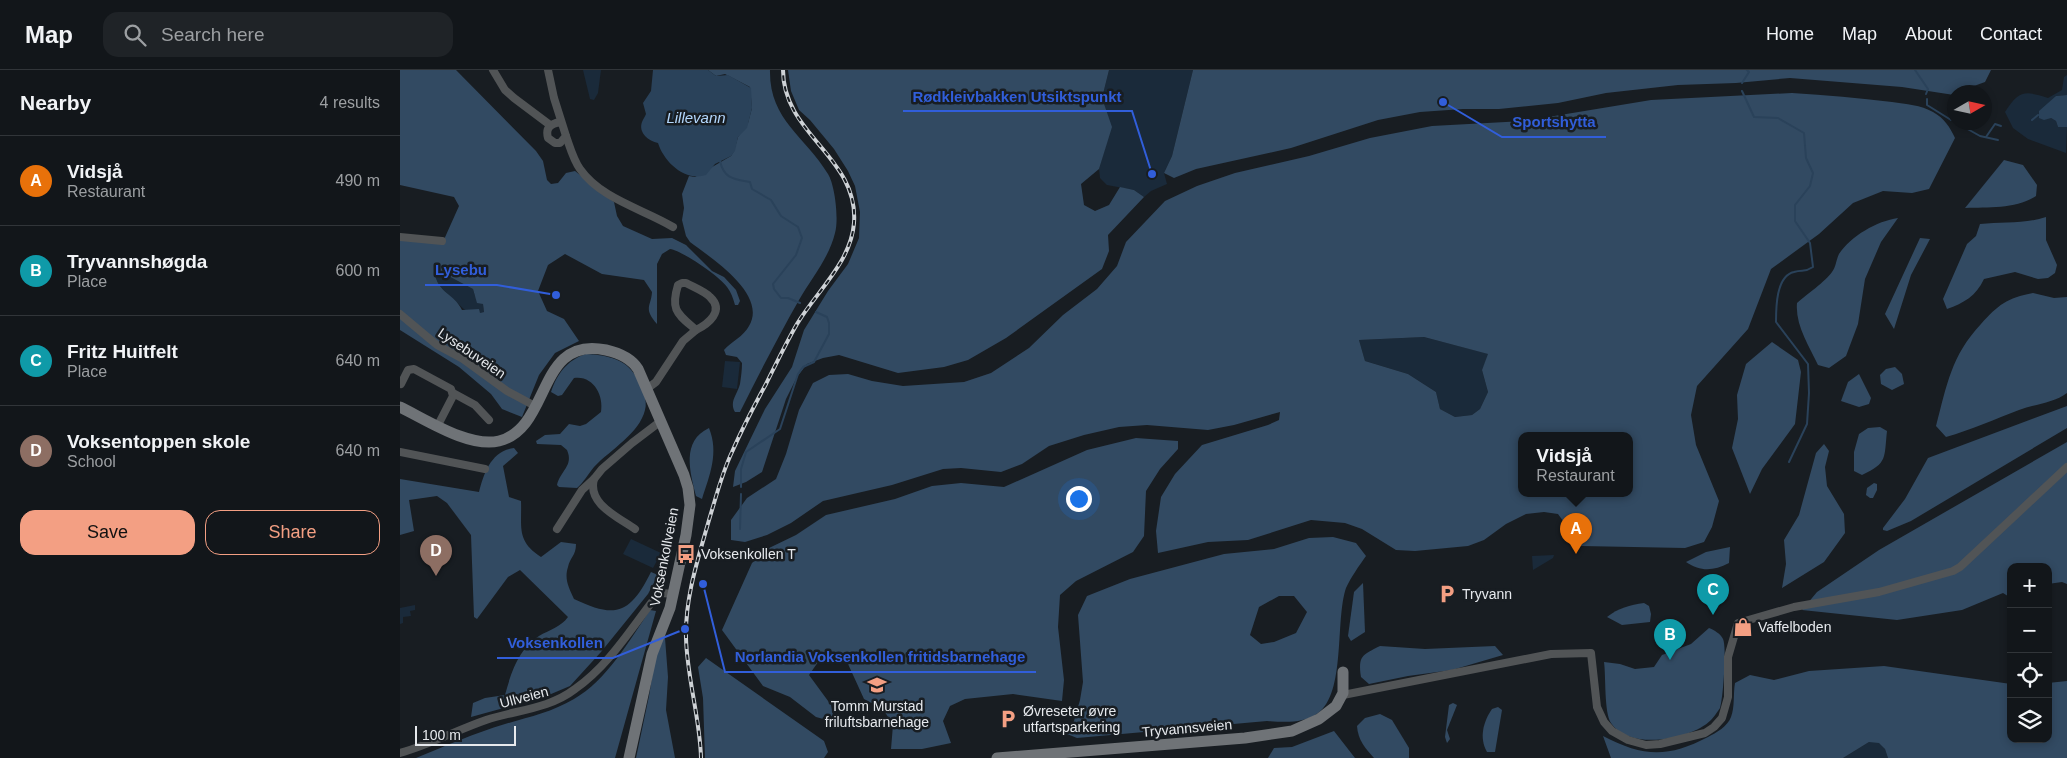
<!DOCTYPE html>
<meta charset="utf-8">
<style>
body{margin:0;font-family:Helvetica,sans-serif;background:#1f2327;color:#f1f3f6}
.controls{position:absolute;right:15px;bottom:15px;display:grid;overflow:hidden;border-radius:10px;box-shadow:0 2px 8px #0003}
.controls button{width:45px;height:45px;display:grid;place-items:center;padding:0;border:0;border-bottom:1px solid #313539;background:#12161a;color:#f1f3f6;font:25px sans-serif}
.compass{position:absolute;left:1547px;top:15px;width:45px;height:45px;border-radius:50%;background:#12161a;box-shadow:0 2px 8px #0003;rotate:81deg}
.scale{position:absolute;left:15px;bottom:12px;width:101px;box-sizing:border-box;padding-left:5px;border:2px solid #e6e9ed;border-top:0;font-size:14px;line-height:18px;white-space:nowrap;color:#e6e9ed;-webkit-text-stroke:4px #181d22;paint-order:stroke}
.you{position:absolute;left:678px;top:428px;width:18px;height:18px;margin:-12px;border:4px solid #fff;border-radius:50%;background:#1a73e8;box-shadow:0 0 0 8px #1a73e833}
.badge{display:grid;place-items:center;width:32px;height:32px;border-radius:50%;background:#f39f83;color:#fff;font-size:16px;font-weight:700}
.pin{position:absolute;translate:-50% -41px;filter:drop-shadow(0 1px 2px #0008)}
.pin::after{content:'';position:absolute;top:26px;width:18px;height:15px;background:inherit;clip-path:polygon(0 0,100% 0,50% 100%)}
.popup{position:absolute;left:1118px;top:362px;width:115px;height:65px;box-sizing:border-box;display:grid;place-content:center;border-radius:10px;background:#12161a;filter:drop-shadow(0 1px 4px #0005);font-size:16px;white-space:nowrap;color:#9c9fa2}
.popup b{font-size:19px;color:#f1f3f6}
.popup::after{content:'';position:absolute;left:50%;top:100%;margin-left:-10px;border:10px solid transparent;border-top-color:#12161a}
.list{margin:0;padding:0;list-style:none}
h2{display:flex;justify-content:space-between;align-items:center;height:65px;margin:0;padding:0 20px;font-size:21px}
h2 small{font-size:16px;font-weight:400;color:#9c9fa2}
.list li{display:grid;grid-template-columns:32px 1fr auto;gap:15px;align-items:center;box-sizing:border-box;height:90px;padding:0 20px;border-top:1px solid #313539}
.list b{display:block;font-size:19px;white-space:nowrap}
.list p{margin:0;font-size:16px;white-space:nowrap;color:#9c9fa2}
.list em{font-size:16px;font-style:normal;color:#9c9fa2}
.actions{display:flex;gap:10px;padding:15px 20px}
.actions a{flex:1;padding:11px 0;border:1px solid #f39f83;border-radius:15px;text-align:center;font-size:18px;color:#f39f83}
.actions .main{background:#f39f83;color:#111}
.icon{flex:none;width:28px;height:28px;fill:none;stroke:currentColor;stroke-width:2;stroke-linecap:round;stroke-linejoin:round}
.map{position:relative;flex:none;width:1667px;height:688px;overflow:hidden}
header{display:flex;align-items:center;gap:30px;box-sizing:border-box;height:70px;padding:0 25px;background:#12161a;border-bottom:1px solid #313539}
header strong{font-size:24px}
nav{display:flex;gap:28px;margin-inline-start:auto;font-size:18px}
.search{width:350px;height:45px;background:#1f2327;display:flex;align-items:center;gap:12px;box-sizing:border-box;padding:0 18px;border-radius:15px;color:#9c9fa2;font-size:19px}
main{display:flex}
aside{flex:1;background:#12161a}
.map>svg:first-child{display:block}
</style>
<header>
<strong>Map</strong>
<div class="search"><svg class="icon" aria-label="search" viewBox="0 0 24 24"><circle cx="10" cy="10" r="6"/><path d="M15 15l6 6"/></svg>Search here</div>
<nav><a>Home</a><a>Map</a><a>About</a><a>Contact</a></nav>
</header>
<main>
<aside>
<h2>Nearby<small>4 results</small></h2>
<ul class="list">
<li><span class="badge" style="background:#e8710a">A</span><div><b>Vidsjå</b><p>Restaurant</p></div><em>490 m</em></li>
<li><span class="badge" style="background:#0f9aa8">B</span><div><b>Tryvannshøgda</b><p>Place</p></div><em>600 m</em></li>
<li><span class="badge" style="background:#0f9aa8">C</span><div><b>Fritz Huitfelt</b><p>Place</p></div><em>640 m</em></li>
<li><span class="badge" style="background:#8d6e63">D</span><div><b>Voksentoppen skole</b><p>School</p></div><em>640 m</em></li>
</ul>
<div class="actions"><a class="main">Save</a><a>Share</a></div>
</aside>
<div class="map">
<svg width="1667" height="688" viewBox="0 0 1667 688">
<rect width="100%" height="100%" fill="#181d22"/>
<g fill="#1a2a3a">
<polygon points="183,0 201,0 198,23 194,30 190,29"/>
<polygon points="709,0 793,0 772,86 764,103 767,114 751,121 744,127 734,120 707,115 700,108 699,99 711,57 702,28"/>
<path d="M1667,5V25L1656,26L1651,48L1656,51L1658,57H1667L1666,83L1628,69L1613,58L1605,42C1619,21 1624,20 1648,28L1662,20L1664,7Z"/>
<path d="M37,200L73,219L75,226L83,234L84,242C67,248 61,235 51,227C42,219 36,213 34,201Z"/>
<polygon points="1024,267 1089,284 1082,300 1088,322 1080,339 1072,345 1055,347 1040,339 1036,322 1008,304 965,291 959,270"/>
<polygon points="325,291 340,292 337,319 322,317"/>
<polygon points="231,469 261,483 253,498 223,484"/>
<polygon points="1154,485 1153,488 1133,500 1132,486"/>
<polygon points="15,535 15,540 10,541 11,546 3,547 3,553 0,554 0,538"/>
<polygon points="1469,672 1479,672 1485,679 1488,688 1443,688"/>
</g>
<g fill="#324a62" fill-rule="evenodd">
<path d="M0,0H56L136,81L143,91L147,110L151,114L158,113L166,103L175,101L214,132L217,146L223,156L252,169L272,168L286,175L312,201L324,207L336,220L340,231L338,235H335C333,228 331,222 327,217C319,206 283,181 270,179L262,184L257,194V254C243,238 251,237 252,222L244,210L202,204L165,184L148,195L138,221L147,241L164,249L179,271L155,283L139,305L122,347L102,339L91,324L59,297L0,260V170L42,174L59,136L54,127L0,115ZM37,200L73,219L77,233L83,234L84,242L80,243L79,239L62,240C54,223 38,224 34,201Z"/>
<path d="M308,0H370C369,50 405,66 428,104C435,115 439,150 435,163C429,188 411,209 399,230C378,267 359,304 340,342H335C329,332 337,325 340,314C341,307 342,300 342,293L337,287L326,285L324,280C331,272 344,266 349,256C368,224 311,188 290,172L286,166L282,150L284,138L282,124L289,106L295,107L331,86L334,81L338,67L348,53L352,38L350,17L325,4L316,6Z"/>
<polygon points="388,0 709,0 702,28 712,57 699,99 681,114 684,135 695,141 709,135 720,117 734,120 744,127 708,165 709,181 702,199 606,268 568,290 544,297 498,303 439,285 423,288 407,294 397,307 386,329 362,402 346,412 333,417 335,401 365,339 392,297 404,260 428,221 448,194 459,168 460,142 455,116 448,101 434,79 410,50 399,40 391,21"/>
<polygon points="793,0 1591,0 1585,12 1574,16 1570,22 1554,22 1554,25 1502,17 1390,8 1336,13 1278,15 1206,23 1158,33 1099,39 1063,39 1020,42 978,50 891,78 796,99 774,108 764,103 772,86"/>
<path d="M1392,23C1426,25 1459,28 1492,32C1506,34 1521,35 1533,42C1544,48 1550,57 1555,68L1529,119L1512,123L1483,121L1453,133L1419,164L1371,199L1348,259L1297,316L1291,345L1296,375L1319,431L1312,457L1304,472L1285,478L1181,476L1158,444L1144,442L1126,444L1106,454L1084,470L1068,476L1015,481L996,480L962,459L945,453L911,450L848,470L808,472L758,483L756,461L761,427L775,404L802,375L868,355L879,350L880,342L834,355L808,360L747,355L719,357L684,365L649,376L622,394L601,402L561,398L543,399L492,415L423,431L391,453L367,465L345,472L331,470V450L347,428L376,409L386,384L399,340L413,313L429,305L448,304L472,311L503,316L564,312L591,303L629,278L663,245L697,219L717,196L726,172L765,131L797,116L835,103L909,86L970,68L1032,56L1124,51L1251,30ZM1024,267L1088,284L1082,300L1088,322L1080,339L1072,345L1055,347L1040,339L1036,322L1008,304L965,291L959,270ZM1122,365H1230V423H1122Z"/>
<path d="M1604,90L1623,95L1637,115L1636,126C1616,139 1589,137 1565,138Z"/>
<path d="M1646,147V170L1657,195L1655,203L1648,208L1638,209L1615,202L1584,209C1576,226 1564,233 1547,239L1543,229L1567,174L1576,166L1580,154C1602,152 1625,154 1646,147Z"/>
<path d="M1498,148L1481,172L1465,209L1458,254L1446,286L1429,298L1418,295C1409,276 1395,255 1397,233C1406,225 1426,211 1432,202C1436,197 1436,190 1439,184C1451,166 1477,151 1498,148Z"/>
<polygon points="1520,168 1530,169 1511,205 1494,259 1485,244"/>
<path d="M1633,223L1654,228L1667,227V323C1654,333 1635,334 1619,340C1595,349 1571,360 1546,367L1536,356C1547,315 1551,286 1581,254C1598,235 1607,228 1633,223Z"/>
<polygon points="1372,272 1398,290 1401,302 1395,354 1362,399 1350,424 1332,378 1338,349 1337,325 1346,294"/>
<path d="M186,284C207,285 228,289 238,310C242,318 248,330 245,340C239,364 211,379 194,397C188,404 184,412 177,418L159,417L157,415C160,401 174,396 167,380L161,375L137,374L136,371L145,365L160,364L169,354L180,356L186,354L201,342C204,325 193,305 174,308L162,325L158,326L151,322C157,304 167,290 186,284Z"/>
<polygon points="1495,297 1502,304 1504,314 1492,320 1481,314 1480,305 1486,299"/>
<polygon points="1459,304 1471,328 1469,334 1459,337 1441,331 1448,312"/>
<polygon points="1667,336 1667,358 1511,451 1487,461 1483,460 1483,458 1505,429 1528,388"/>
<path d="M1480,357L1487,361C1484,388 1488,393 1462,405L1454,401V382L1459,364L1468,358Z"/>
<path d="M309,358C319,383 310,404 302,429L296,426C290,402 281,371 309,358Z"/>
<polygon points="736,368 778,371 778,379 760,399 746,421 744,466 733,482 676,511 660,525 658,557 664,610 662,631 613,624 565,629 550,636 543,651 551,673 522,679 491,679 493,655 483,639 464,629 443,583 423,585 409,605 431,635 433,645 427,650 416,647 390,627 363,616 322,560 352,493 367,479 396,465 426,445 495,429 532,416 561,413 604,417 687,380"/>
<polygon points="1667,372 1667,514 1662,512 1648,514 1648,497 1611,497 1611,528 1603,523 1562,540 1497,550 1402,540 1417,522 1479,480"/>
<polygon points="1424,374 1429,381 1425,397 1427,416 1444,444 1445,463 1424,492 1382,518 1386,494 1384,470 1399,445 1416,383"/>
<path d="M114,378L118,383L103,396L109,427L121,431C122,457 116,471 141,487L161,472L176,474C176,486 170,487 168,497C164,509 169,518 174,529C216,549 230,544 251,502L258,505L248,524L201,582L170,616L144,627L71,647L73,633L85,628L105,625C111,603 118,580 139,566C149,560 161,557 168,547L120,500L108,507L77,549L74,547L71,465L47,433L37,426L9,430L14,461L0,465V409L79,422C84,403 91,381 114,378Z"/>
<polygon points="1474,413 1477,414 1477,420 1473,428 1470,428 1466,425 1467,418"/>
<path d="M933,467L956,473L966,486C959,496 951,507 946,518C935,550 946,623 918,643C903,654 884,652 867,651L677,668L667,664L674,651L680,630L683,612L678,545L687,526L730,509L824,484L874,479L909,468ZM879,526H894L907,542L896,563L874,572L861,574L850,565L859,537Z"/>
<path d="M1330,477L1329,493C1313,501 1301,502 1286,492L1306,482Z"/>
<polygon points="963,513 965,562 951,571 948,566 954,522"/>
<path d="M1244,533L1249,536L1251,544L1250,552L1222,555L1207,547C1218,538 1230,535 1244,533Z"/>
<path d="M250,540L256,541L215,688H16C45,676 75,663 105,654C129,647 152,642 174,629C206,611 230,570 250,540Z"/>
<path d="M1309,558C1314,560 1321,564 1323,569C1327,577 1323,630 1320,638C1318,641 1314,647 1311,650C1291,670 1229,681 1211,653C1204,643 1206,606 1204,592L1220,594L1235,599L1254,597L1262,585L1291,574Z"/>
<polygon points="259,564 265,568 268,607 266,640 275,688 236,688 249,626"/>
<path d="M980,576L1025,579L1095,576L1103,585L1052,600L1008,606L969,614L961,607C958,586 962,585 980,576Z"/>
<polygon points="306,588 424,671 428,682 424,688 305,688 303,628 298,597"/>
<path d="M1484,596L1611,614V669H1648V613L1667,611V688H1488L1485,679L1479,673L1469,672L1443,688H1211L1203,666C1243,687 1268,688 1308,667C1316,663 1328,656 1331,647C1335,637 1333,624 1335,613L1350,605L1374,610L1409,601Z"/>
<polygon points="1053,633 1057,635 1047,660 1050,669 1047,673 1045,667 1049,635"/>
<path d="M1098,637L1102,640L1095,682H1087C1079,668 1083,652 1092,639Z"/>
<path d="M980,644L992,650L1009,678V688H974C965,678 958,670 957,656L965,648Z"/>
<polygon points="934,661 955,688 868,688 874,678 892,677"/>
</g>
<g fill="#2a425a">
<path d="M253,0H308L316,6L328,5L351,18L352,38L347,58L338,67L335,81L331,86L315,94L306,105C285,112 264,92 258,73C249,71 238,63 242,52C243,49 245,47 246,44L243,33L251,21Z"/>
<polygon points="1667,25 1667,57 1658,57 1656,51 1651,48 1644,50 1639,48 1639,41 1656,26"/>
</g>
<g fill="none" stroke-linecap="round" stroke-linejoin="round">
<g stroke="#2a425a" stroke-width="2">
<polyline points="1515,0 1528,19 1526,24"/>
<polyline points="1342,13 1349,2 1347,0"/>
<path d="M1342,21L1354,47L1378,48L1404,63L1406,88L1413,103L1410,116L1395,135V151L1410,173L1413,197C1404,203 1403,199 1394,202C1376,206 1376,238 1376,252L1408,294L1409,323L1407,354L1389,392"/>
<polyline points="1527,29 1527,35 1551,50"/>
<polyline points="1632,50 1638,45"/>
<polyline points="1564,57 1580,66 1598,70"/>
<polyline points="1586,67 1595,54 1601,56"/>
<path d="M320,91C324,109 334,109 350,112L352,119L371,130L381,146L398,157L402,168L396,185L373,214L374,219L381,228H388L400,233"/>
<polyline points="341,417 341,399 346,382 380,359 398,304 403,297 414,292 429,264 429,253 427,247 416,242"/>
<polyline points="340,459 341,424"/>
</g>
<g stroke="#515456" stroke-width="8">
<polyline points="93,0 105,20 114,28 150,55"/>
<path d="M148,0L154,28L166,66L160,73H155L148,68C145,57 151,54 160,52"/>
<path d="M166,66C170,77 173,89 180,99C201,129 243,139 273,157"/>
<polyline points="0,167 42,171"/>
<path d="M282,213H286C293,217 304,221 310,227C325,241 308,254 296,260C278,244 270,241 278,215Z"/>
<polyline points="0,244 37,275 63,289 107,321 135,336"/>
<polyline points="1,314 8,300 14,299 51,319 53,326 38,355"/>
<polyline points="248,318 256,312 283,271 296,260"/>
<polyline points="53,323 75,335 89,350"/>
<polyline points="0,382 85,399"/>
<path d="M194,409C187,434 218,447 235,459"/>
<polyline points="157,459 182,420 194,409 202,399 232,373 261,351"/>
<polyline points="943,625 1151,584 1191,583 1197,637 1204,652 1212,661 1228,670 1246,675 1260,674 1305,663 1314,657 1322,648 1328,627 1328,587 1338,553 1394,537 1479,522 1553,501 1560,497 1667,397"/>
<path d="M0,683C29,675 57,660 86,650C116,640 149,639 175,619C209,595 230,560 255,528L262,523L273,524"/>
</g>
<g stroke="#6f7377" stroke-width="11">
<path d="M0,337C27,350 69,378 99,371C152,358 136,265 206,280C219,283 231,288 238,299L284,405L288,418L290,435L286,465L270,538L252,584L229,688"/>
<polyline points="597,688 845,668 892,661 919,649 936,636 943,623 943,602"/>
</g>
<g stroke="#ced2d6" stroke-width="4">
<path id="rail" d="M301,688C300,648 287,608 286,568C285,527 298,489 309,450C316,427 322,403 332,382C342,359 354,336 366,314C376,294 386,273 397,254C417,221 451,192 454,153C459,87 383,65 383,0"/>
</g>
<use href="#rail" stroke="#181d22" stroke-width="2" stroke-dasharray="5.5" stroke-linecap="butt"/>
</g>
<defs>
<g id="bus-bare" transform="scale(1.5)"><path d="M-5-6H5V4H4V6H2V4H-2V6H-4V4H-5ZM-3.5-4V0h7V-4ZM-3.5 1.2v1.5H-2V1.2ZM2 1.2v1.5H3.5V1.2Z" fill="#f39f83" stroke="#181d22" stroke-width="2.5" paint-order="stroke"/></g>
<g id="parking-bare" transform="scale(1.5)"><path d="M-3.5-5.5H1a3.5 3.5 0 0 1 0 7H-1V5.5H-3.5ZM-1-3.4V-.6H.8a1.4 1.4 0 0 0 0-2.8Z" fill="#f39f83" stroke="#181d22" stroke-width="2.5" paint-order="stroke"/></g>
<g id="shop-bare" transform="scale(1.5)"><path d="M-5-2.5h2.3a2.7 3.5 0 0 1 5.4 0H5L5.5 6h-11ZM-1.5-2.5h3a1.5 2.3 0 0 0-3 0Z" fill="#f39f83" stroke="#181d22" stroke-width="2.5" paint-order="stroke"/></g>
<g id="school-bare" transform="scale(1.5)"><path d="M0-5L7-2L0 1L-7-2ZM-4 1L0 2.5L4 1V4Q0 6-4 4Z" fill="#f39f83" stroke="#181d22" stroke-width="2.5" paint-order="stroke"/></g>
</defs>
<g fill-rule="evenodd">
<use href="#bus-bare" x="286" y="484"/>
<use href="#parking-bare" x="1047" y="524"/>
<use href="#shop-bare" x="1343" y="557"/>
<use href="#school-bare" x="477" y="615"/>
<use href="#parking-bare" x="608" y="649"/>
</g>
<g text-anchor="middle" stroke-width="5" stroke-linejoin="round" paint-order="stroke">
<g font-size="14" fill="#e6e9ed" stroke="#181d22">
<text transform="translate(72 283) rotate(34)" y="5">Lysebuveien</text>
<text transform="translate(264 487) rotate(-79)" y="5">Voksenkollveien</text>
<text transform="translate(124 627) rotate(-15)" y="5">Ullveien</text>
<text transform="translate(787 658) rotate(-5)" y="5">Tryvannsveien</text>
</g>
<g font-size="14" fill="#e6e9ed" stroke="#181d22" text-anchor="start">
<text x="301" y="489">Voksenkollen T</text>
<text x="1062" y="529">Tryvann</text>
<text x="1358" y="562">Vaffelboden</text>
<text x="477" y="641" text-anchor="middle">Tomm Murstad<tspan x="477" dy="16">friluftsbarnehage</tspan></text>
<text x="623" y="646">Øvreseter øvre<tspan x="623" dy="16">utfartsparkering</tspan></text>
</g>
<g font-size="15" font-style="italic" fill="#b3d7fd" stroke="#181d22">
<text x="296" y="53">Lillevann</text>
</g>
</g>
<path fill="none" stroke="#315eda" stroke-width="2" d="M752 104L732 41H503M1043 32L1102 67H1206M156 225L97 215H25M285 559L213 588H97M303 514L325 602H636"/>
<g fill="#315eda" stroke="#181d22" stroke-width="2">
<circle cx="752" cy="104" r="5"/>
<circle cx="1043" cy="32" r="5"/>
<circle cx="156" cy="225" r="5"/>
<circle cx="285" cy="559" r="5"/>
<circle cx="303" cy="514" r="5"/>
</g>
<g font-size="15" text-anchor="middle" font-weight="bold" fill="#315eda" stroke="#181d22" stroke-width="5" stroke-linejoin="round" paint-order="stroke">
<text x="617" y="32">Rødkleivbakken Utsiktspunkt</text>
<text x="1154" y="57">Sportshytta</text>
<text x="61" y="205">Lysebu</text>
<text x="155" y="578">Voksenkollen</text>
<text x="480" y="592">Norlandia Voksenkollen fritidsbarnehage</text>
</g>
</svg>
<div class="controls">
<button>+</button>
<button>−</button>
<button><svg class="icon" aria-label="locate" viewBox="0 0 24 24"><circle cx="12" cy="12" r="6"/><path d="M12 2v4M12 18v4M2 12h4M18 12h4"/></svg></button>
<button><svg class="icon" aria-label="layers" viewBox="0 0 24 24"><path d="M12 4l9 5-9 5-9-5zM3 14l9 5 9-5"/></svg></button>
</div>
<svg class="compass" viewBox="-18 -18 36 36"><path d="M0-13l5 13h-10z" fill="#e53935"/><path d="M0 13l5-13h-10z" fill="#9c9fa2"/></svg>
<div class="scale">100 m</div>
<div class="you"></div>
<div class="pin badge" style="left:1176px;top:484px;background:#e8710a">A</div>
<div class="popup"><b>Vidsjå</b>Restaurant</div>
<div class="pin badge" style="left:1270px;top:590px;background:#0f9aa8">B</div>
<div class="pin badge" style="left:1313px;top:545px;background:#0f9aa8">C</div>
<div class="pin badge" style="left:36px;top:506px;background:#8d6e63">D</div>
</div>
</main>
